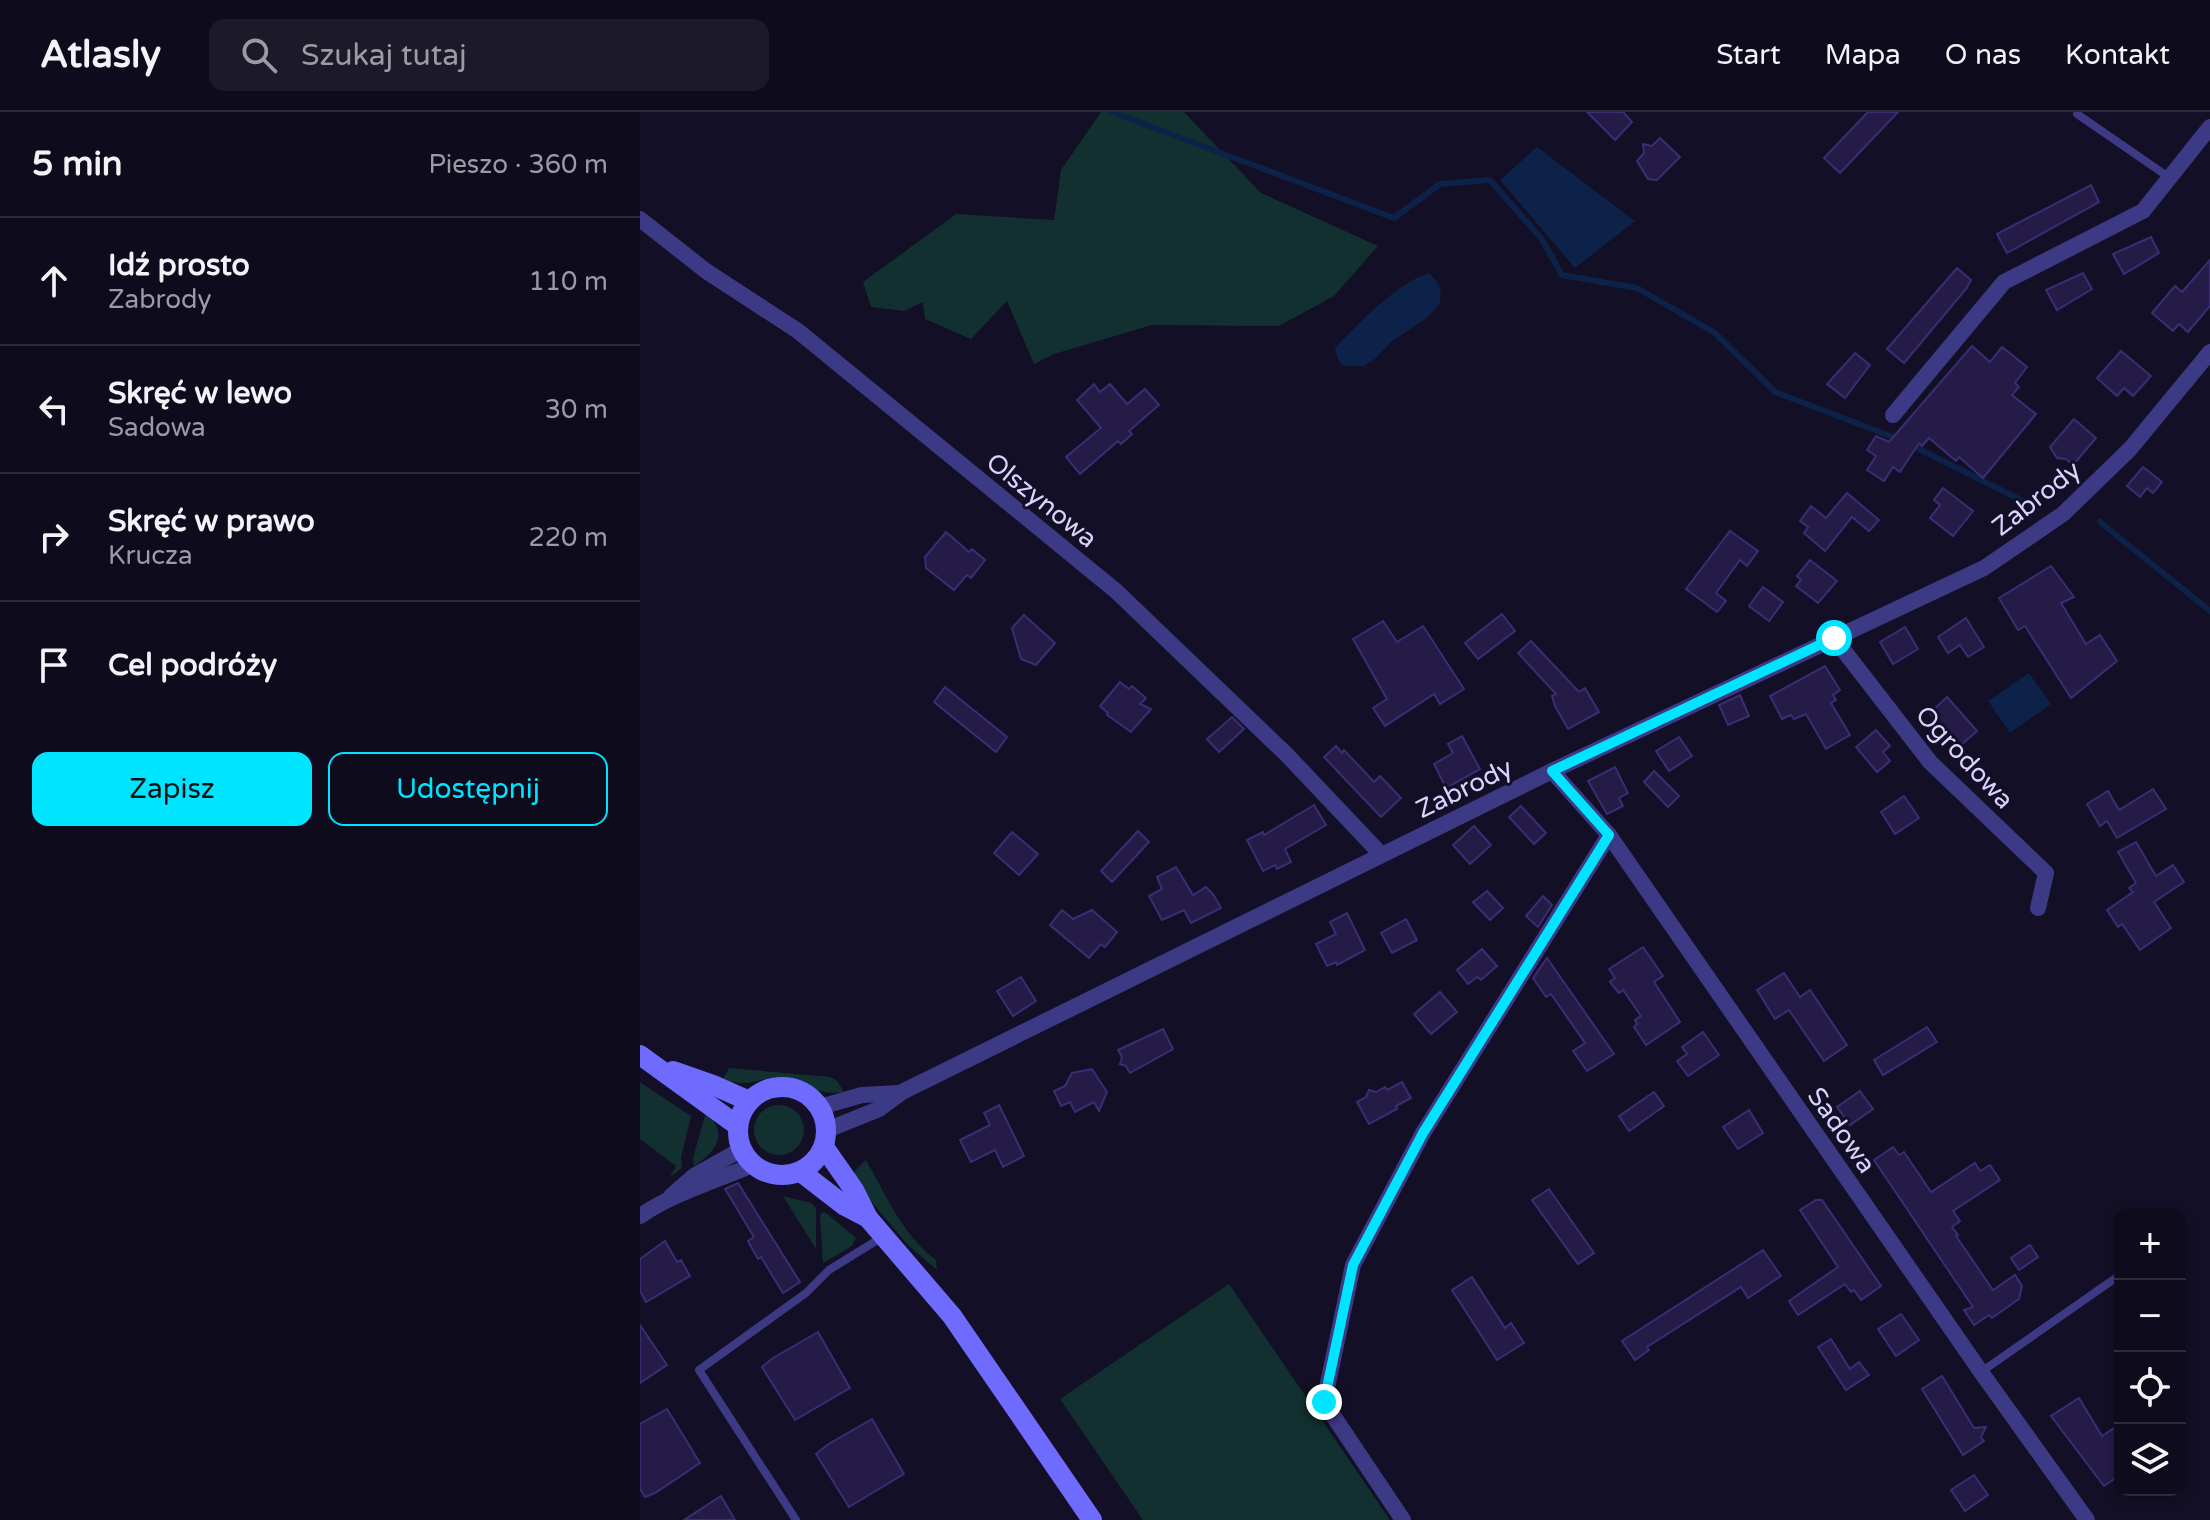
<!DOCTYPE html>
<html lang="pl">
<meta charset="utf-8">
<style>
body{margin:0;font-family:"Varela Round",sans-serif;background:#1c1929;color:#f1f3f6}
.controls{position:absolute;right:24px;bottom:24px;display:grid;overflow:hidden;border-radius:16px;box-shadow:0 4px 12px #0003}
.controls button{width:72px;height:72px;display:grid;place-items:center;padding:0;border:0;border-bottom:2px solid #2e2b3b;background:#0e0b1c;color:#f1f3f6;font:40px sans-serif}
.stop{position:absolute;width:24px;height:24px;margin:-18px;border:6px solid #00e5ff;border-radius:50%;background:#fff}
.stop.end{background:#00e5ff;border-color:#fff;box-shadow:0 2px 8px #0008}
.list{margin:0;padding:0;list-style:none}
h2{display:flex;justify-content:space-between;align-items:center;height:104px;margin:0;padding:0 32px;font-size:34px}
h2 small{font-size:26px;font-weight:400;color:#9b9ba3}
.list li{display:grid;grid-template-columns:52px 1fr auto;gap:24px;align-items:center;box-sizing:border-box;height:128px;padding:0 32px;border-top:2px solid #2e2b3b}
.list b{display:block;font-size:30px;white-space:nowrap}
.list p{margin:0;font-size:26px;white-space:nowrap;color:#9b9ba3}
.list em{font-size:26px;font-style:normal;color:#9b9ba3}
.actions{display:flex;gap:16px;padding:24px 32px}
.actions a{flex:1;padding:18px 0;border:2px solid #00e5ff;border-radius:16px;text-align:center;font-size:28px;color:#00e5ff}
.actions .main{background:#00e5ff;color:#111}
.icon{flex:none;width:44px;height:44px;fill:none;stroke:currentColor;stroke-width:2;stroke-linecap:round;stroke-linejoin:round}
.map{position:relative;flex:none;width:1570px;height:1408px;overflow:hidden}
header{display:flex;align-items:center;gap:48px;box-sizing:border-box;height:112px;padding:0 40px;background:#0e0b1c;border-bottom:2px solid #2e2b3b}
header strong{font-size:38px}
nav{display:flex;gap:44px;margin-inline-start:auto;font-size:28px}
.search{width:560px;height:72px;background:#1c1929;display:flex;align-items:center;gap:20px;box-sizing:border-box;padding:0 28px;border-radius:16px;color:#9b9ba3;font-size:30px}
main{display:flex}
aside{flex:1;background:#0e0b1c}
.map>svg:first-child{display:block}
</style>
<header>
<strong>Atlasly</strong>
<div class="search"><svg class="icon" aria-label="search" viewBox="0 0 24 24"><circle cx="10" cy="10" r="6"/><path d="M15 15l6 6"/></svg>Szukaj tutaj</div>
<nav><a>Start</a><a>Mapa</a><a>O nas</a><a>Kontakt</a></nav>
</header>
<main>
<aside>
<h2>5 min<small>Pieszo · 360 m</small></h2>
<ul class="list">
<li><svg class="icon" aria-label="ahead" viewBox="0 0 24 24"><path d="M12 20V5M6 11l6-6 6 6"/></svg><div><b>Idź prosto</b><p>Zabrody</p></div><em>110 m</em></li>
<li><svg class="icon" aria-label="left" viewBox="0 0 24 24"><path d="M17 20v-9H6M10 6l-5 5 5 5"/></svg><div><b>Skręć w lewo</b><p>Sadowa</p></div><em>30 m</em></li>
<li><svg class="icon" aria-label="right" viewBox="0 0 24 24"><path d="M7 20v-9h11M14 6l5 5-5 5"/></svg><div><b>Skręć w prawo</b><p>Krucza</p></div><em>220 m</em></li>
<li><svg class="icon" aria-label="arrive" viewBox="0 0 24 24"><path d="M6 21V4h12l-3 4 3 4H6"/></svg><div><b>Cel podróży</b></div></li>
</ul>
<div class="actions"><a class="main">Zapisz</a><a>Udostępnij</a></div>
</aside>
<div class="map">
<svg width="1570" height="1408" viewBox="0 0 1570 1408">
<rect width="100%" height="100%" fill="#130f26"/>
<g fill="#12302f">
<polygon points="461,0 544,0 621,81 738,134 694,184 639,214 512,213 414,242 394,252 367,189 331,227 285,207 283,190 264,199 231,195 223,170 316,102 414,108 421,58"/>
<path d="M89,956L190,965L197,969L204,980C172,984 172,970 147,966C121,963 111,978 83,967Z"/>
<polygon points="0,970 51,1004 41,1045 42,1056 30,1065 36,1054 0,1027"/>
<circle cx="139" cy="1018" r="25"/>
<path d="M66,1000C89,1022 77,1039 54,1054L53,1046Z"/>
<path d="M226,1048C246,1083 263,1124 296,1148L297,1158L267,1132L210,1064Z"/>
<polygon points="143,1084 171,1091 176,1096 176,1137"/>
<polygon points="185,1100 216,1126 212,1134 183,1151 180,1105 181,1101"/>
<polygon points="589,1172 750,1408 503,1408 420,1287"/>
</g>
<g fill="#0c2248">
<polygon points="897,35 995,109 935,156 860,68"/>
<path d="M789,161L799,172L801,184L799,193L788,205L752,229L735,247L724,254H704L698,248L695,236C718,212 757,171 789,161Z"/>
<polygon points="1389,561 1411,592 1370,621 1348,589"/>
</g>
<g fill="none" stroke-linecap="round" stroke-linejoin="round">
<g stroke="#0c2248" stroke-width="6">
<polyline points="472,0 754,106 800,72 850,68 901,126 922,163 997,176 1075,221 1135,280 1261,328"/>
<polyline points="1271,333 1397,396"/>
<polyline points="1460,410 1570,499"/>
</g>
</g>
<g fill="#241b47" stroke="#3b2d73" stroke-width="2">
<polygon points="947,0 983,0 992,10 975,28"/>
<polygon points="1228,0 1258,0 1200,61 1184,46"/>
<polygon points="1020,26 1040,45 1017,68 1008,67 997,49 1004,41 1003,32 1012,34"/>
<polygon points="1451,73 1459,90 1367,141 1357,122"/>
<polygon points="1511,125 1519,141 1484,162 1473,142"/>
<polygon points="1570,148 1570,194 1548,220 1539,212 1533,219 1512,201 1535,174 1542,180"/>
<polygon points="1317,156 1331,168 1326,177 1264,251 1247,237"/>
<polygon points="1443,161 1452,177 1417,198 1406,178"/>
<polygon points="1332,234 1350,250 1362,235 1387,255 1375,271 1379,275 1372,283 1396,302 1343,366 1319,345 1316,349 1289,326 1282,334 1279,331 1260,360 1253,355 1244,369 1227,358 1236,344 1227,338 1236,324 1249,330"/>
<polygon points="1481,239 1511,264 1493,284 1484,276 1477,284 1457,266"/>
<polygon points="1215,241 1230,253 1205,286 1187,272"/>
<polygon points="454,272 460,280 470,272 487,292 505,277 519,293 489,319 492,322 481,332 478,329 440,362 426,345 461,316 437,288"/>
<polygon points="1434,307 1456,326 1433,353 1426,347 1417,346 1410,335"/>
<polygon points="1503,355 1522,370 1513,381 1507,376 1500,385 1487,374"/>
<polygon points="1303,376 1333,399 1313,424 1290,406 1300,393 1294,388"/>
<polygon points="1207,381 1239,408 1229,419 1212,405 1185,439 1164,421 1168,415 1160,409 1171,394 1186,406"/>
<polygon points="1090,419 1118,439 1107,454 1100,448 1076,481 1086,489 1077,500 1046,477"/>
<polygon points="306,420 329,440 332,437 345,448 331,466 327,463 314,478 286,456 285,445"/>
<polygon points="1170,448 1197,469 1178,491 1156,474 1161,468 1157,464"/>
<polygon points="1411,454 1434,485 1421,491 1446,532 1460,523 1477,549 1431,586 1385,514 1378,518 1359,486"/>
<polygon points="1123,475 1143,490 1129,509 1109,494"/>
<polygon points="862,502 875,519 838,547 825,531"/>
<polygon points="384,503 415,531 396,553 381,547 372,516"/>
<polygon points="1326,506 1344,535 1328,545 1320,533 1308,541 1298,525"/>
<polygon points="743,509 757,530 783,514 824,577 800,592 794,582 745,614 733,596 747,587 713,527"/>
<polygon points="1265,515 1278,537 1253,552 1240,530"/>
<polygon points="891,529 939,580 945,576 959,600 928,617 915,594 912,584 916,582 878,541"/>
<polygon points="1185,554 1200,578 1193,583 1196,588 1191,591 1210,623 1186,637 1166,602 1154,607 1151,603 1142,607 1130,584"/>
<polygon points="480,570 489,577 492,574 506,586 500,592 511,597 491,620 467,603 468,601 460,594"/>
<polygon points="305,575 367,625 356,640 294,590"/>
<polygon points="1100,583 1109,604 1088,613 1079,593"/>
<polygon points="1307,585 1337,619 1319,635 1290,601"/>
<polygon points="592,605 604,617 579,640 567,627"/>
<polygon points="1236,618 1250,634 1243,640 1250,649 1237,660 1216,635"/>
<polygon points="822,624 840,657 806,676 794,652 813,641 808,632"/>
<polygon points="1039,625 1052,644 1029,659 1016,639"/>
<polygon points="696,634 702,641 704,638 734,670 740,664 761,686 741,705 684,645"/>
<polygon points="975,655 988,681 979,686 983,694 967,702 948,669"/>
<polygon points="1014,659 1039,684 1028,695 1004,670"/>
<polygon points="1513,677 1526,697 1477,726 1467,709 1460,714 1447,692 1468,679 1479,698"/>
<polygon points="1264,684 1279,706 1255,722 1241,700"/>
<polygon points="674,693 686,713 645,737 651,750 637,757 635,753 623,759 607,728 623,720 624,723"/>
<polygon points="881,694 906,721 894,732 869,705"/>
<polygon points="834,714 851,733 830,752 813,733"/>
<polygon points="498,719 509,730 472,770 461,759"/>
<polygon points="372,720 398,742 379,763 354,741"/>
<polygon points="1496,730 1516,764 1533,753 1544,770 1514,790 1531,816 1500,838 1482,812 1478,815 1467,798 1493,780 1489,776 1496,771 1478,740"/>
<polygon points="536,755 553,783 566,775 573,782 581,796 551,811 544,798 522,808 509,784 522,777 517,765"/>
<polygon points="847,779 863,796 850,808 833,790"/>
<polygon points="903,784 912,793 898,815 886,804"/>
<polygon points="422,798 433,807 452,798 477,820 465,835 461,832 449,846 410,813"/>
<polygon points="707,801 725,838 697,853 696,850 687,854 676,832 696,822 690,810"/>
<polygon points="766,807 777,828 752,841 741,821"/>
<polygon points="1003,835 1023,864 1014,870 1040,910 1006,933 994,915 997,912 995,908 1001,904 983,878 979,881 970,870 975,866 969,857"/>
<polygon points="842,837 857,854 841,868 837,865 828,872 817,858"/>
<polygon points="907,846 974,942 947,959 933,939 945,931 911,882 906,885 893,866"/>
<polygon points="1144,861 1160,885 1170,878 1207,933 1184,949 1149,898 1135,907 1117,878"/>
<polygon points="381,865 396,889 373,904 357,879"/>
<polygon points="800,880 817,900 791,922 774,902"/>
<polygon points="1287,915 1297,930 1243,963 1234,948"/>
<polygon points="523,917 533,937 490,961 486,954 480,952 482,945 478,938"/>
<polygon points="1063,920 1079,943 1048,964 1037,949 1047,942 1042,935"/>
<polygon points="452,957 467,980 459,999 454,990 435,1000 430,990 421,994 414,979 425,974 432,961"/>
<polygon points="762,970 771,986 756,994 757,997 729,1012 717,990 726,985 729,978 736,980 745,975 747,978"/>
<polygon points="1220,979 1233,997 1210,1013 1197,995"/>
<polygon points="1014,980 1024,994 989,1019 979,1004"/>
<polygon points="359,993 384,1044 363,1055 355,1038 331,1050 320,1028 350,1013 344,1001"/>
<polygon points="1109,998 1123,1021 1098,1037 1083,1015"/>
<polygon points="1253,1035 1259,1043 1264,1040 1291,1080 1335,1051 1340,1059 1350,1053 1360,1068 1313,1099 1320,1109 1312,1115 1318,1123 1316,1124 1353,1178 1375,1163 1382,1174 1379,1187 1352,1206 1349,1203 1334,1213 1324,1198 1333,1195 1234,1048"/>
<polygon points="98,1071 160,1170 143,1181 121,1145 118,1147 108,1129 114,1125 85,1077"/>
<polygon points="909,1077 954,1141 938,1152 892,1088"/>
<polygon points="1176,1088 1182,1088 1241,1174 1221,1188 1214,1178 1211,1180 1205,1172 1158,1203 1149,1189 1198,1155 1160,1098"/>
<polygon points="25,1129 37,1150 41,1148 50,1164 6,1190 0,1179 0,1147"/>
<polygon points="1390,1133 1398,1145 1379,1158 1371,1146"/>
<polygon points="1123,1138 1141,1164 1108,1186 1101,1175 1007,1235 1009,1238 995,1248 982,1229"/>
<polygon points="832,1165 865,1216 871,1211 884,1231 857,1248 812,1178"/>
<polygon points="1261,1202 1279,1228 1256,1244 1238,1217"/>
<polygon points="0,1213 27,1253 0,1271"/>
<polygon points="178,1220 210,1276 155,1308 122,1255 133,1246"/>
<polygon points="1191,1227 1210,1257 1219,1250 1229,1263 1206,1278 1178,1235"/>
<polygon points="1302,1264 1334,1316 1346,1315 1341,1325 1344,1329 1323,1343 1282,1277"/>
<polygon points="1439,1286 1462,1324 1480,1312 1480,1363 1464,1374 1411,1304"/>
<polygon points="27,1297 60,1351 15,1381 5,1385 0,1377 0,1312"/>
<polygon points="232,1307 264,1362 209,1395 176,1342 187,1333"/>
<polygon points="1334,1363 1348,1383 1325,1399 1311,1378"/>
<polygon points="81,1384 95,1408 44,1408"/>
</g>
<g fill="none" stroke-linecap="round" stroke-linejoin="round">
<g stroke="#3d3a85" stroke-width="8">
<polyline points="1437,2 1530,66"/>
<polyline points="1341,1260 1480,1163"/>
<polyline points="156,1408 59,1258 166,1181 189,1158 244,1124"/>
</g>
<g stroke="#3d3a85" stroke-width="16">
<polyline points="0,107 66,159 158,219 476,479 647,643 737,738 740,744"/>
<polyline points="1253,303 1364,170 1503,99 1570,15"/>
<polyline points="1194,526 1290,650 1406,761 1398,796"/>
<polyline points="912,659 969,723 1341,1260 1447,1408"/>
<polyline points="180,995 222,983 260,981"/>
<polyline points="187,1018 239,997 262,980 912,659 1344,456 1423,402 1490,337 1570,240"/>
<polyline points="31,1084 54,1064 95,1041 101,1035"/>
<path d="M0,1104C34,1081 75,1069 113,1053"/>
<polyline points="763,1408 684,1290 713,1153 783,1021 969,723"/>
</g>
<g stroke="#6f6bff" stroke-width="20">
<polyline points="0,943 98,1014"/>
<polyline points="33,959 73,973 109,989"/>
<circle cx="142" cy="1019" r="44"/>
<polyline points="184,1035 214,1078 228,1106 312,1204 452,1408"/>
<polyline points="161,1060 205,1094 228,1106"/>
</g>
</g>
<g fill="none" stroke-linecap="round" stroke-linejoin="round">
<polyline stroke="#00e5ff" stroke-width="10" points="684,1290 713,1153 783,1021 969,723 912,659 1194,526"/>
</g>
<g text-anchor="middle" stroke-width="6" stroke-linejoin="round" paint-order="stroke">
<g font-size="26" fill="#d9d4ff" stroke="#130f26">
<text transform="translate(1396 386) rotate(-38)" y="9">Zabrody</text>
<text transform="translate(402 388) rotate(39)" y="9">Olszynowa</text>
<text transform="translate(1325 645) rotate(47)" y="9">Ogrodowa</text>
<text transform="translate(824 676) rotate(-26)" y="9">Zabrody</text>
<text transform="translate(1202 1018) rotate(55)" y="9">Sadowa</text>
</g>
</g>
</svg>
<div class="controls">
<button>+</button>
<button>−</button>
<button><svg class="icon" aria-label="locate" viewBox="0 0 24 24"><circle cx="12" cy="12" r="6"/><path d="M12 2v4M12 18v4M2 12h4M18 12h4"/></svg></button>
<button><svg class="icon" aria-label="layers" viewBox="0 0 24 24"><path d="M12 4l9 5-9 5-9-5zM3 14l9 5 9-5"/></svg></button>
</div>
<div class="stop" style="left:1194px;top:526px"></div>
<div class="stop end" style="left:684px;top:1290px"></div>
</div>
</main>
